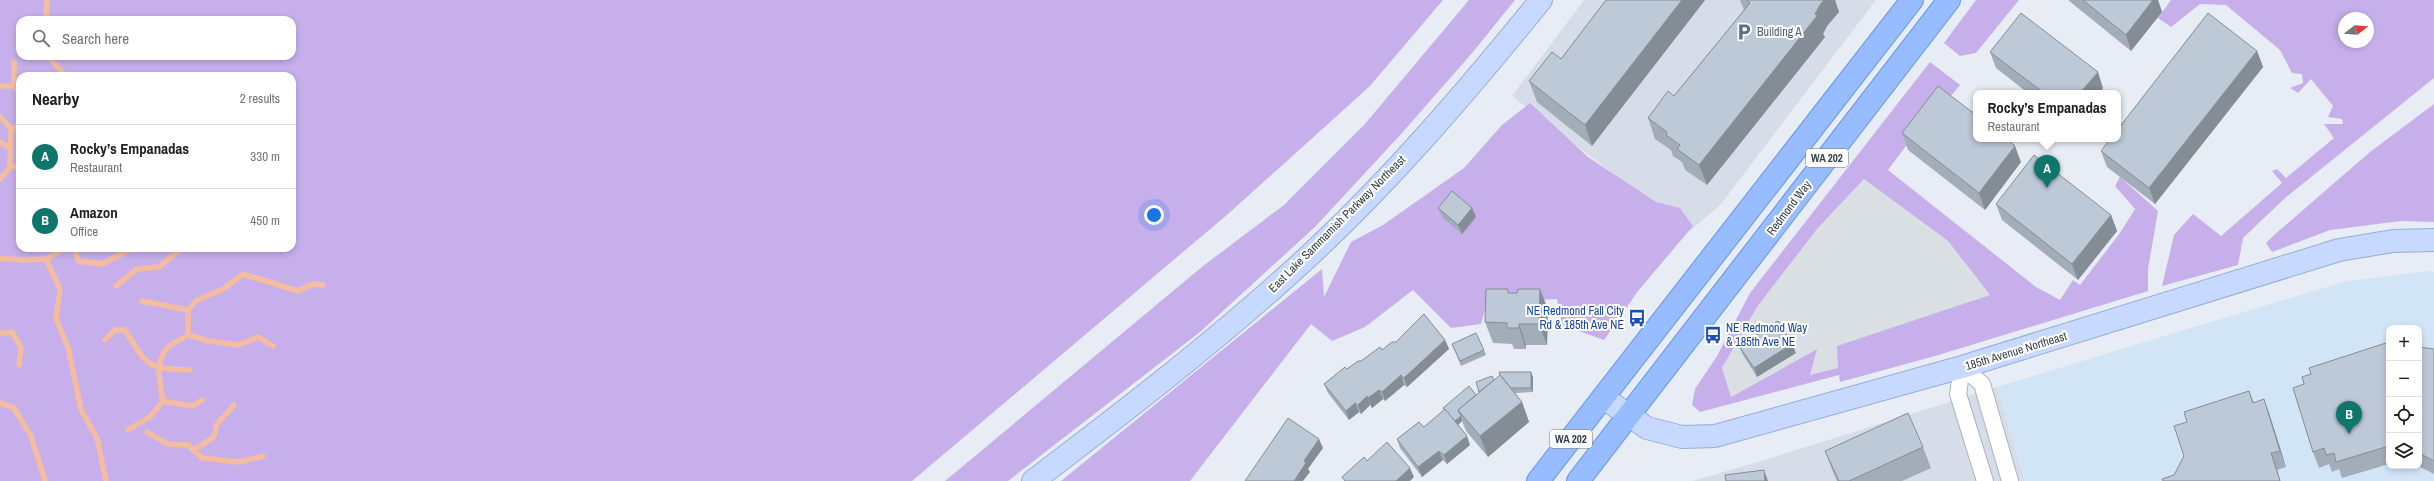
<!DOCTYPE html>
<meta charset="utf-8">
<style>
body{margin:0;font-family:"Archivo Narrow",sans-serif;background:#f6f6f6;color:#202124}
.controls{position:absolute;right:12px;bottom:12px;display:grid;overflow:hidden;border-radius:8px;box-shadow:0 2px 6px #0003}
.controls button{width:36px;height:36px;display:grid;place-items:center;padding:0;border:0;border-bottom:1px solid #e0e0e0;background:#fff;color:#202124;font:20px sans-serif}
.compass{position:absolute;left:2338px;top:12px;width:36px;height:36px;border-radius:50%;background:#fff;box-shadow:0 2px 6px #0003;rotate:73deg}
.you{position:absolute;left:1154px;top:215px;width:14px;height:14px;margin:-10px;border:3px solid #fff;border-radius:50%;background:#1a73e8;box-shadow:0 0 0 6px #1a73e833}
.badge{display:grid;place-items:center;width:26px;height:26px;border-radius:50%;background:#0f766e;color:#fff;font-size:13px;font-weight:700}
.pin{position:absolute;translate:-50% -33px;filter:drop-shadow(0 1px 2px #0008)}
.pin::after{content:'';position:absolute;top:21px;width:14px;height:12px;background:inherit;clip-path:polygon(0 0,100% 0,50% 100%)}
.popup{position:absolute;left:1973px;top:90px;width:148px;height:52px;box-sizing:border-box;display:grid;place-content:center;border-radius:8px;background:#fff;filter:drop-shadow(0 1px 3px #0005);font-size:13px;white-space:nowrap;color:#757577}
.popup b{font-size:15px;color:#202124}
.popup::after{content:'';position:absolute;left:50%;top:100%;margin-left:-8px;border:8px solid transparent;border-top-color:#fff}
.list{margin:0;padding:0;list-style:none}
h2{display:flex;justify-content:space-between;align-items:center;height:52px;margin:0;padding:0 16px;font-size:17px}
h2 small{font-size:13px;font-weight:400;color:#757577}
.list li{display:grid;grid-template-columns:26px 1fr auto;gap:12px;align-items:center;box-sizing:border-box;height:64px;padding:0 16px;border-top:1px solid #e0e0e0}
.list b{display:block;font-size:15px;white-space:nowrap}
.list p{margin:0;font-size:13px;white-space:nowrap;color:#757577}
.list em{font-size:13px;font-style:normal;color:#757577}
.icon{flex:none;width:22px;height:22px;fill:none;stroke:currentColor;stroke-width:2;stroke-linecap:round;stroke-linejoin:round}
.map{position:relative;flex:none;width:2434px;height:481px;overflow:hidden}
.search{position:absolute;background:#fff;box-shadow:0 2px 6px #0003;left:16px;top:16px;width:280px;height:44px;display:flex;align-items:center;gap:10px;box-sizing:border-box;padding:0 14px;border-radius:12px;color:#757577;font-size:15px}
.panel{position:absolute;background:#fff;box-shadow:0 2px 6px #0003;left:16px;top:72px;width:280px;height:180px;border-radius:12px}
.map>svg:first-child{display:block}
</style>
<div class="map">
<svg width="2434" height="481" viewBox="0 0 2434 481">
<rect width="100%" height="100%" fill="#e8edf5"/>
<g fill="#d6dde9">
<polygon points="1584,0 1876,0 1721,204 1689,232 1512,96"/>
<polygon points="1997,387 2025,481 1693,481 1761,461"/>
</g>
<path fill="#d2e5f7" fill-rule="evenodd" d="M2429,271L2434,272V481H2025L1997,387L2346,281ZM2389,328H2419V466H2389Z"/>
<polygon fill="#dadfe4" points="1864,179 1948,241 1990,295 1838,346 1838,369 1810,375 1816,349 1731,397 1722,368 1757,307 1817,229"/>
<g fill="#c6afeb" fill-rule="evenodd">
<path d="M0,0H1443L1370,86L1228,214L912,481H0ZM20,20H292V56H20ZM20,76H292V248H20Z"/>
<polygon points="1469,0 1515,0 1473,52 1402,133 1315,227 1200,332 1008,481 945,481 1203,266 1284,205 1364,125"/>
<polygon points="1976,0 2019,0 1976,53 1960,56 1944,43"/>
<path d="M2171,0H2434V78L2285,198L2243,238L2238,265L2162,286L2174,235L2193,214L2221,236L2282,183L2272,171L2277,169L2286,178L2334,138L2324,124H2343L2342,119L2328,117L2333,106L2311,79L2298,93L2290,88L2303,83L2302,74L2292,73L2280,50L2226,5L2200,4L2171,27L2158,18ZM2344,18H2368V42H2344Z"/>
<path d="M1930,62L1960,85L1950,97L1944,95L1888,170L2036,287L2060,300L2073,280L2080,285L2120,233L2135,209L2115,186L2120,177L2158,211L2148,269V291L1935,356L1840,382L1839,375L1700,412L1692,405L1695,389L1717,356L1750,293ZM1864,179L1948,241L1990,295L1837,346L1838,368L1810,375L1817,349L1731,397L1722,368L1757,307L1817,229Z"/>
<polygon points="1530,103 1588,157 1656,202 1680,208 1693,226 1638,291 1604,340 1562,325 1557,299 1487,303 1481,324 1451,328 1413,290 1365,327 1332,341 1311,324 1190,481 1061,481 1322,269 1324,297 1351,242 1383,225 1464,168 1502,125"/>
<polygon points="2434,104 2434,222 2401,221 2330,230 2272,252 2266,243 2274,235 2370,152"/>
</g>
<g fill="none" stroke-linecap="round" stroke-linejoin="round">
<g stroke="#f4bda2" stroke-width="5.5">
<polyline points="46,20 47,0"/>
<polyline points="51,56 53,62 66,76"/>
<polyline points="14,62 14,86 20,94"/>
<polyline points="0,86 14,86"/>
<polyline points="0,117 11,129 10,167 0,179"/>
<polyline points="11,129 20,125"/>
<polyline points="0,142 11,149"/>
<polyline points="10,167 20,166"/>
<polyline points="75,248 78,261 102,264 133,248"/>
<polyline points="0,258 21,260 46,259 60,289 56,319 68,347 81,410 97,438 106,481"/>
<polyline points="46,259 65,248"/>
<polyline points="116,286 137,269 159,267 182,248"/>
<polyline points="142,301 188,310"/>
<polyline points="0,333 12,332 21,347 19,365"/>
<polyline points="188,335 209,341 238,345 258,337 273,346"/>
<path d="M105,340L115,330H125C147,366 147,369 190,370"/>
<polyline points="163,401 192,406 202,400"/>
<polyline points="0,403 14,408 31,436 45,481"/>
<path d="M128,430L151,416L163,401C160,385 155,363 166,349C171,343 182,339 188,335V310L196,301L223,289L243,274L298,291L313,284L323,285"/>
<polyline points="147,432 167,444 188,445 202,458 239,462 263,456"/>
<polyline points="194,450 214,437 217,424 234,405"/>
</g>
<g stroke="#aab4c1" stroke-width="18">
<g id="street">
<polyline points="1962,367 1982,384 2010,481"/>
<polyline points="1962,367 1958,394 1985,481"/>
</g>
</g>
<g stroke="#96acd7" stroke-width="24">
<g id="secondary">
<polyline points="1604,398 1647,428 1682,437 1715,436 1962,367 2339,250 2393,241 2434,240"/>
<path d="M1033,481C1120,415 1207,348 1288,275C1381,192 1463,96 1541,0"/>
</g>
</g>
<g stroke="#6194ea" stroke-width="24">
<g id="primary">
<polyline points="1538,481 1912,0"/>
<polyline points="1578,481 1949,0"/>
</g>
</g>
<use href="#street" stroke="#fff" stroke-width="16"/>
<use href="#secondary" stroke="#c8d9ff" stroke-width="22"/>
<use href="#primary" stroke="#97bcff" stroke-width="22"/>
</g>
<g fill="#a3adb9">
<polygon points="1606,0 1705,0 1592,146 1537,102 1529,81 1561,59"/>
<polygon points="1740,0 1835,0 1839,12 1827,26 1823,34 1825,37 1707,185 1685,170 1682,162 1673,156 1671,150 1655,139 1648,118 1674,96 1744,10"/>
<polygon points="2068,0 2158,0 2162,12 2131,51"/>
<polygon points="2257,51 2263,67 2155,204 2107,167 2101,151"/>
<polygon points="1990,52 2103,88 2099,93 2028,93 1996,68"/>
<polygon points="1902,133 2021,162 1985,210 1908,150"/>
<polygon points="1996,204 2111,215 2117,231 2078,280 2002,220"/>
<polygon points="1438,208 1472,208 1476,217 1462,234 1442,217"/>
<polygon points="1540,289 1548,310 1547,345 1526,345 1526,349 1514,349 1512,344 1493,343 1485,322 1509,293 1517,293"/>
<polygon points="1445,340 1449,349 1407,387 1404,385 1385,401 1383,399 1372,408 1370,405 1361,414 1359,412 1349,420 1328,393 1324,384 1347,369 1396,342"/>
<polygon points="2389,342 2389,464 2342,478 2339,469 2332,472 2329,464 2319,468 2313,452 2304,384 2311,374"/>
<polygon points="1452,344 1484,350 1486,355 1461,366"/>
<polygon points="1739,346 1796,353 1757,377 1743,355"/>
<polygon points="2419,347 2434,349 2434,474 2418,466 2419,466"/>
<polygon points="1533,377 1533,392 1515,393 1522,402 1529,422 1488,457 1466,431 1462,421 1458,425 1470,445 1447,464 1443,460 1422,477 1400,448 1397,439 1424,427 1444,410 1443,408 1476,395 1494,380"/>
<polygon points="2249,391 2254,403 2264,399 2270,416 2286,467 2277,470 2280,481 2163,481 2174,475 2184,456"/>
<polygon points="1923,447 1931,468 1902,481 1837,481 1833,472 1825,451"/>
</g>
<g fill="#848d96">
<polygon points="1682,0 1705,0 1592,146 1585,125"/>
<polygon points="1824,0 1835,0 1839,12 1827,26 1823,34 1825,37 1707,185 1699,165 1815,14 1820,5"/>
<polygon points="2153,0 2158,0 2162,12 2131,51 2126,35"/>
<polygon points="2257,51 2263,67 2155,204 2149,188"/>
<polygon points="2098,72 2103,88 2099,93 2080,93"/>
<polygon points="2015,146 2021,162 1985,210 1979,193"/>
<polygon points="1472,208 1476,217 1462,234 1458,225"/>
<polygon points="2111,215 2117,231 2078,280 2072,264"/>
<polygon points="1540,289 1548,310 1547,345 1539,324"/>
<polygon points="1519,324 1526,345 1526,349 1519,328"/>
<polygon points="1445,340 1449,349 1407,387 1404,378"/>
<polygon points="1792,344 1796,353 1757,377 1754,368"/>
<polygon points="1531,372 1533,377 1533,392 1531,388"/>
<polygon points="1401,375 1404,385 1385,401 1382,392"/>
<polygon points="1379,390 1383,399 1372,408 1368,398"/>
<polygon points="1367,396 1370,405 1361,414 1358,405"/>
<polygon points="2264,399 2270,416 2286,467 2280,451"/>
<polygon points="1522,402 1529,422 1488,457 1480,436"/>
<polygon points="1355,403 1359,412 1349,420 1346,411"/>
<polygon points="1461,416 1462,421 1457,426 1455,421"/>
<polygon points="1467,436 1470,445 1447,464 1444,455"/>
<polygon points="1319,439 1323,448 1308,469 1310,472 1303,481 1294,481 1304,461"/>
<polygon points="1439,451 1443,460 1422,477 1418,467"/>
<polygon points="2271,453 2277,470 2280,481"/>
<polygon points="1410,468 1414,477 1410,481 1396,481"/>
<polygon points="1764,470 1768,481 1765,481"/>
</g>
<g fill="#bdc9d7" stroke="#848d96">
<polygon points="1606,0 1682,0 1585,125 1529,81 1552,52 1561,59"/>
<polygon points="1747,0 1824,0 1820,5 1815,14 1817,16 1699,165 1677,149 1680,145 1666,135 1667,132 1648,118 1668,91 1674,96 1750,3"/>
<polygon points="2083,0 2153,0 2126,35"/>
<polygon points="2021,13 2098,72 2080,93 2044,93 1990,52"/>
<polygon points="2208,13 2257,51 2149,188 2101,151 2110,139 2118,139 2118,129"/>
<polygon points="1938,86 1976,115 1976,139 2007,139 2015,146 1979,193 1902,133"/>
<polygon points="2034,155 2111,215 2072,264 1996,204"/>
<polygon points="1452,191 1472,208 1458,225 1438,208"/>
<polygon points="1486,289 1508,289 1508,293 1517,293 1518,289 1540,289 1539,324 1519,324 1519,328 1507,328 1507,323 1485,322"/>
<polygon points="1424,314 1445,340 1404,378 1401,375 1382,392 1379,390 1368,398 1367,396 1358,405 1355,403 1346,411 1324,384 1345,367 1347,369 1358,361 1361,361 1380,347 1382,350 1392,342 1396,342"/>
<polygon points="1778,321 1792,344 1754,368 1739,346"/>
<polygon points="1476,333 1484,350 1460,361 1452,344"/>
<polygon points="2389,342 2389,446 2336,462 2334,453 2326,455 2324,448 2313,452 2293,388 2304,384 2302,377 2311,374 2309,368"/>
<polygon points="2419,347 2434,349 2434,461 2419,453"/>
<polygon points="1499,372 1531,372 1531,388 1511,388 1500,375"/>
<polygon points="1500,375 1522,402 1480,436 1458,410"/>
<polygon points="1492,376 1494,380 1479,392 1476,382"/>
<polygon points="1469,386 1476,395 1458,410 1461,416 1455,421 1443,408"/>
<polygon points="2249,391 2253,403 2264,399 2280,451 2271,453 2280,481 2163,481 2162,479 2174,475 2184,456 2174,426 2187,422 2184,412"/>
<polygon points="1445,409 1467,436 1444,455 1439,451 1418,467 1397,439 1419,422 1424,427"/>
<polygon points="1908,413 1923,447 1849,481 1839,481 1825,451"/>
<polygon points="1288,418 1319,439 1304,461 1306,463 1294,481 1245,481"/>
<polygon points="1387,442 1410,468 1396,481 1345,481 1342,477 1364,457 1367,461"/>
<polygon points="1764,470 1765,481 1726,481 1725,475"/>
</g>
<defs>
<g id="parking-bare" transform="scale(1.38)"><path d="M-3.5-5.5H1a3.5 3.5 0 0 1 0 7H-1V5.5H-3.5ZM-1-3.4V-.6H.8a1.4 1.4 0 0 0 0-2.8Z" fill="#5c6f8a" stroke="#fff" stroke-width="2.5" paint-order="stroke"/></g>
<g id="bus-bare" transform="scale(1.38)"><path d="M-5-6H5V4H4V6H2V4H-2V6H-4V4H-5ZM-3.5-4V0h7V-4ZM-3.5 1.2v1.5H-2V1.2ZM2 1.2v1.5H3.5V1.2Z" fill="#1a4fb4" stroke="#fff" stroke-width="2.5" paint-order="stroke"/></g>
</defs>
<g fill-rule="evenodd">
<use href="#parking-bare" x="1744" y="32"/>
<use href="#bus-bare" x="1637" y="318"/>
<use href="#bus-bare" x="1713" y="335"/>
</g>
<g text-anchor="middle" stroke-width="4" stroke-linejoin="round" paint-order="stroke">
<g fill="#fff" stroke="#727980" stroke-width="1">
<rect x="1806" y="149" width="42" height="18" rx="3"/>
<rect x="1550" y="430" width="42" height="18" rx="3"/>
</g>
<g font-size="11" font-weight="bold" fill="#363f49">
<text x="1827" y="162">WA 202</text>
<text x="1571" y="443">WA 202</text>
</g>
<g font-size="12" fill="#4e5e75" stroke="#fff" text-anchor="start">
<text x="1757" y="36">Building A</text>
</g>
<g font-size="12" fill="#363f49" stroke="#fff">
<text transform="translate(1789 208) rotate(-53)" y="4">Redmond Way</text>
<text transform="translate(1337 224) rotate(-45)" y="4">East Lake Sammamish Parkway Northeast</text>
<text transform="translate(2016 351) rotate(-17)" y="4">185th Avenue Northeast</text>
</g>
<g font-size="12" fill="#164399" stroke="#fff" text-anchor="end">
<text x="1624" y="315">NE Redmond Fall City<tspan x="1624" dy="14">Rd &amp; 185th Ave NE</tspan></text>
<text x="1726" y="332" text-anchor="start">NE Redmond Way<tspan x="1726" dy="14">&amp; 185th Ave NE</tspan></text>
</g>
</g>
</svg>
<div class="controls">
<button>+</button>
<button>−</button>
<button><svg class="icon" aria-label="locate" viewBox="0 0 24 24"><circle cx="12" cy="12" r="6"/><path d="M12 2v4M12 18v4M2 12h4M18 12h4"/></svg></button>
<button><svg class="icon" aria-label="layers" viewBox="0 0 24 24"><path d="M12 4l9 5-9 5-9-5zM3 14l9 5 9-5"/></svg></button>
</div>
<svg class="compass" viewBox="-18 -18 36 36"><path d="M0-13l5 13h-10z" fill="#e53935"/><path d="M0 13l5-13h-10z" fill="#757577"/></svg>
<div class="you"></div>
<div class="pin badge" style="left:2047px;top:188px">A</div>
<div class="popup"><b>Rocky’s Empanadas</b>Restaurant</div>
<div class="pin badge" style="left:2349px;top:434px">B</div>
<div class="search"><svg class="icon" aria-label="search" viewBox="0 0 24 24"><circle cx="10" cy="10" r="6"/><path d="M15 15l6 6"/></svg>Search here</div>
<section class="panel">
<h2>Nearby<small>2 results</small></h2>
<ul class="list">
<li><span class="badge">A</span><div><b>Rocky’s Empanadas</b><p>Restaurant</p></div><em>330 m</em></li>
<li><span class="badge">B</span><div><b>Amazon</b><p>Office</p></div><em>450 m</em></li>
</ul>
</section>
</div>
